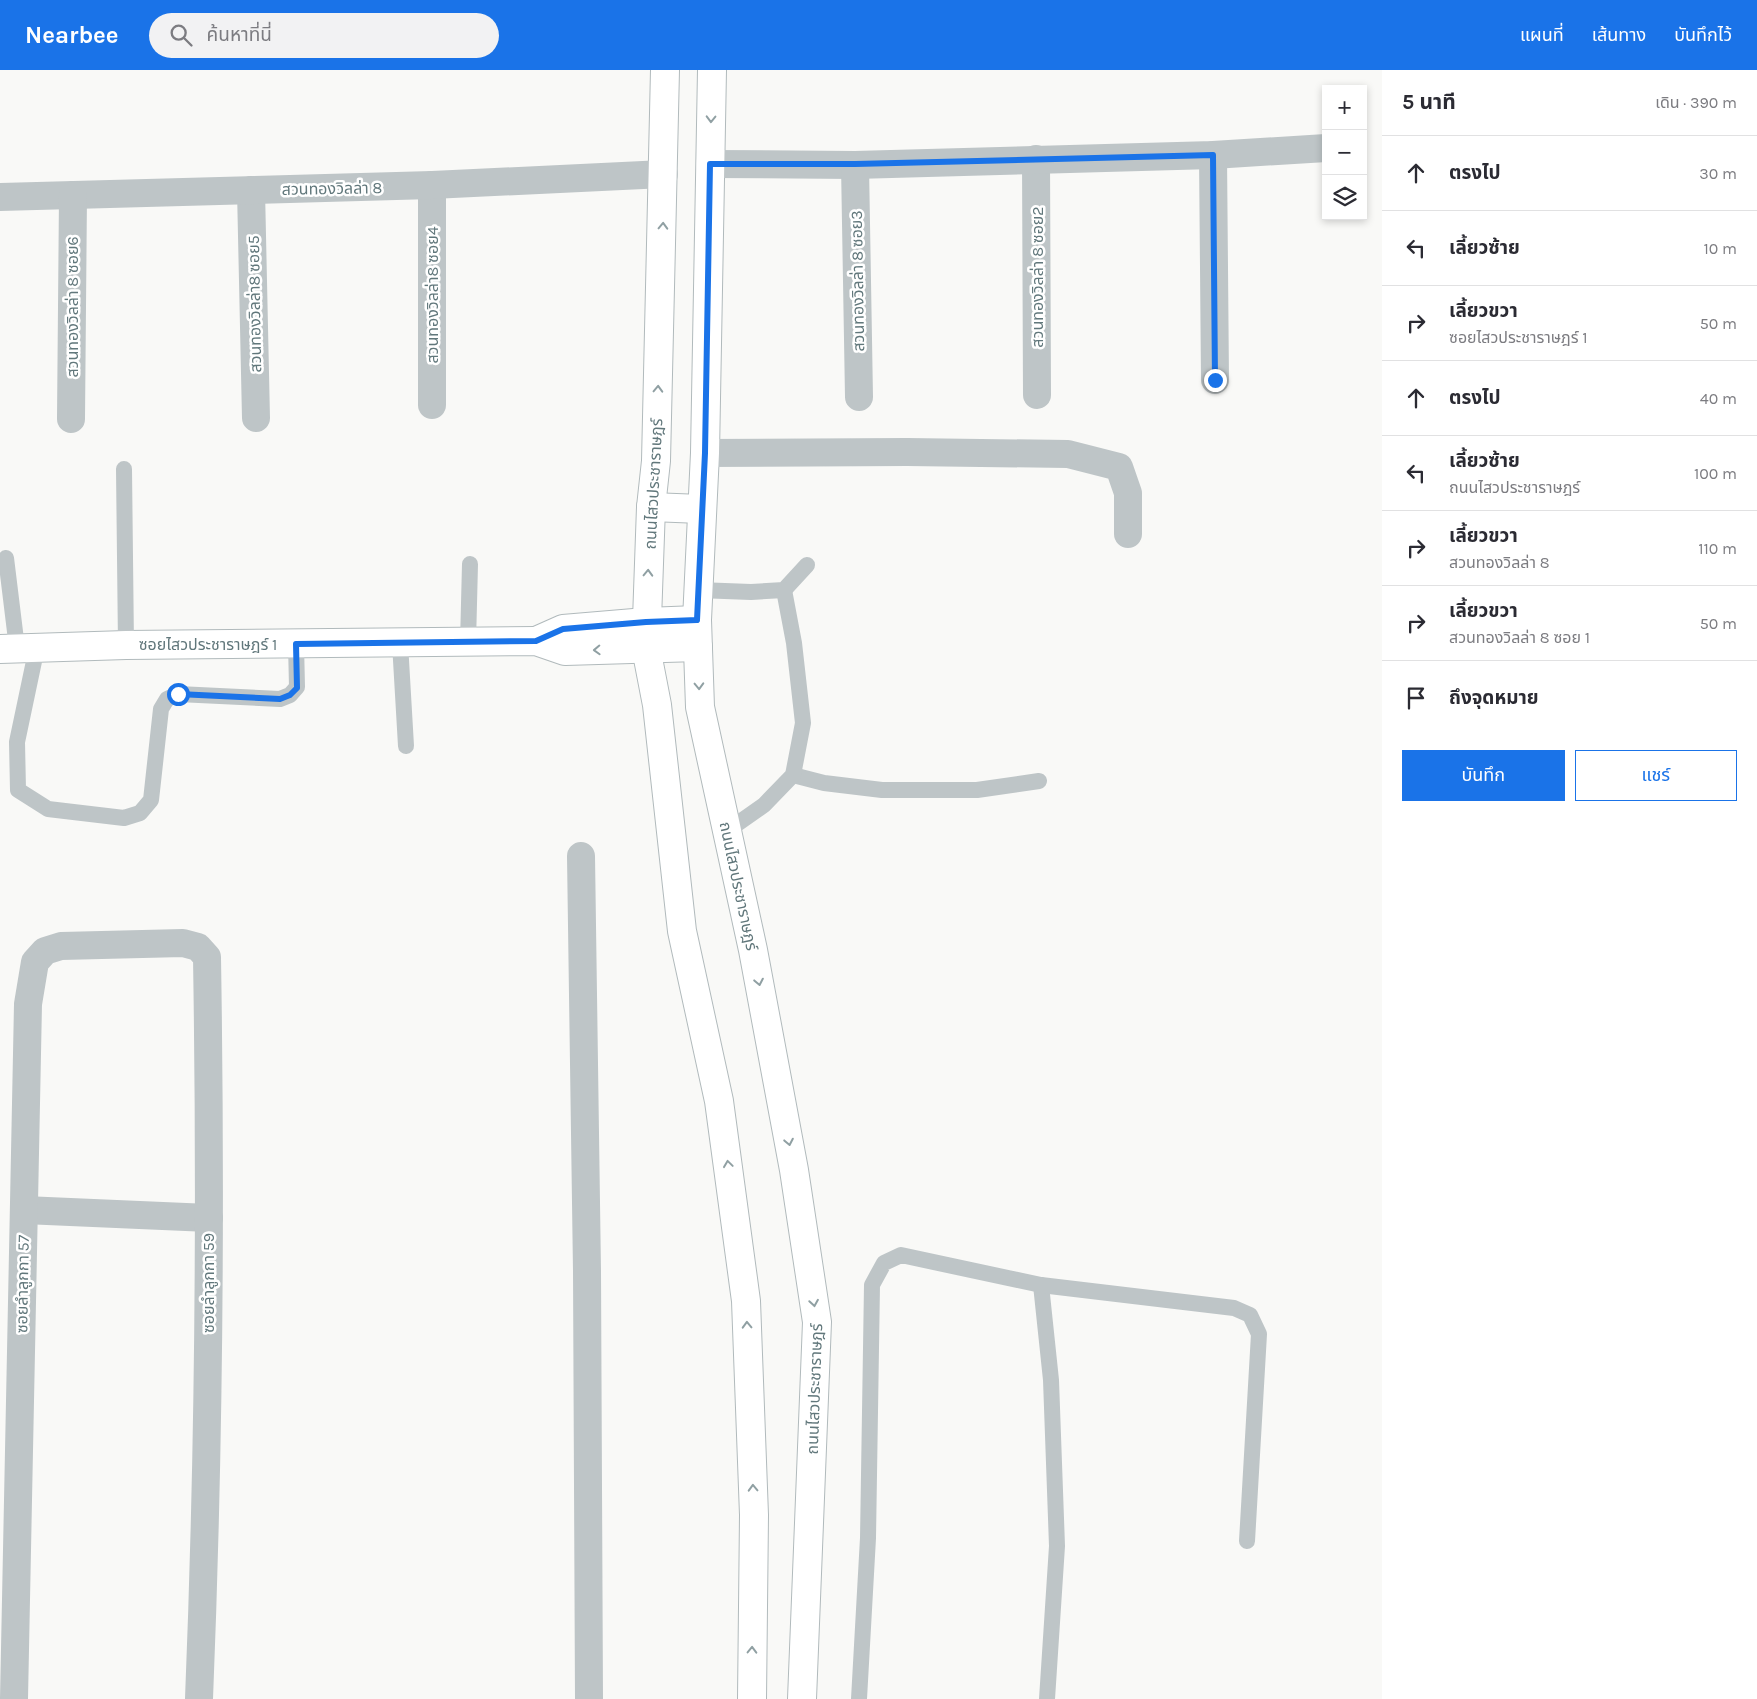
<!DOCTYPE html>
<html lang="th">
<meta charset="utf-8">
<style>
body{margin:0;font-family:Karla,"Noto Sans Thai",sans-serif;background:#f2f2f3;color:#2b2b33}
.controls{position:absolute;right:15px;top:15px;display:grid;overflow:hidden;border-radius:0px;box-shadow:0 2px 8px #0003}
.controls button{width:45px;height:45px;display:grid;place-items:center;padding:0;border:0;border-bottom:1px solid #e1e1e2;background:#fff;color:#2b2b33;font:25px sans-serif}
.stop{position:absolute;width:15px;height:15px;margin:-11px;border:4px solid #1a73e8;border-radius:50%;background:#fff}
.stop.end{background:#1a73e8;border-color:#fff;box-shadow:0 1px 5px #0008}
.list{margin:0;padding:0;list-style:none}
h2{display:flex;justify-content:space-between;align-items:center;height:65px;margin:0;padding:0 20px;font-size:21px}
h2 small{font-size:16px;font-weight:400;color:#7c7c81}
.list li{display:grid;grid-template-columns:32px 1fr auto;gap:15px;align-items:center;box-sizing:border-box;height:75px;padding:0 20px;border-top:1px solid #e1e1e2}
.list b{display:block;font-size:19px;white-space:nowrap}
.list p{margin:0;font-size:16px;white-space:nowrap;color:#7c7c81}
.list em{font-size:16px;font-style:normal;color:#7c7c81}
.actions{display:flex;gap:10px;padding:15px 20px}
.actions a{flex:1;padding:11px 0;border:1px solid #1a73e8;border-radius:0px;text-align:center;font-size:18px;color:#1a73e8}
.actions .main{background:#1a73e8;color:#fff}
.icon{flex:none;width:28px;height:28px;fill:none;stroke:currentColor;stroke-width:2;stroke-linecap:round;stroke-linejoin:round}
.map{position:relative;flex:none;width:1382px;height:1629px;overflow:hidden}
header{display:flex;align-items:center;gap:30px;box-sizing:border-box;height:70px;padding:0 25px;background:#1a73e8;color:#fff}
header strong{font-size:24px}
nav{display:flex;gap:28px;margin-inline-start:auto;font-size:18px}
.search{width:350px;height:45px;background:#f2f2f3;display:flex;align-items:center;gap:12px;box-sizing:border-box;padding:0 18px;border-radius:28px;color:#7c7c81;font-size:19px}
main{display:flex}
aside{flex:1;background:#fff}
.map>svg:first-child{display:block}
</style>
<header>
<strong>Nearbee</strong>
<div class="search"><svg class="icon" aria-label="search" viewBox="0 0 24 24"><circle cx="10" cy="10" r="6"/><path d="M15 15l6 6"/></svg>ค้นหาที่นี่</div>
<nav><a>แผนที่</a><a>เส้นทาง</a><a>บันทึกไว้</a></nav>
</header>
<main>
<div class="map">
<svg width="1382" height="1629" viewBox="0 0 1382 1629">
<rect width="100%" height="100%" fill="#f9f9f7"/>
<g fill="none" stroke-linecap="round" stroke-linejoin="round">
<g stroke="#b1babc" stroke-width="30">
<g id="secondary">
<polyline points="665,0 656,391 651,437 646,578 657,635 682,861 719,1031 746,1231 754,1445 752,1629"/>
<polyline points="712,0 705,383 697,550 700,637 753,880 794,1100 817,1252 802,1629"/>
<polyline points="651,437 701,439"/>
<polyline points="536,571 563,559 646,552 697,550"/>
<polyline points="0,579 126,575 536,571 565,581 698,577"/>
</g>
</g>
<g stroke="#bec5c7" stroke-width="16">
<polyline points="124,399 126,575"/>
<polyline points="6,488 17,578"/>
<polyline points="698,520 751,522 784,520 807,495"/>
<polyline points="400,573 406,676"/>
<polyline points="468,573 470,494"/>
<polyline points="37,577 17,672 18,720 48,739 124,748 140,743 151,730 161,639 167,629 178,624 280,629 290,625 297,617 296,574"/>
<polyline points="793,705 824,713 882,720 977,720 1039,711"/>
<polyline points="727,761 764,735 793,705 803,653 794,573 784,520"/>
<polyline points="1041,1215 1051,1310 1057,1476 1047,1629"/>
<polyline points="859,1629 868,1468 872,1215 884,1193 901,1185 1041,1215 1234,1238 1250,1245 1259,1264 1247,1471"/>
</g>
<g stroke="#bec5c7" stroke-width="28">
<polyline points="1213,85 1215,310"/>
<polyline points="1036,89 1037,325"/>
<polyline points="710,94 855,95 1213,85 1326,78"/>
<polyline points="855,95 859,327"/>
<polyline points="432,115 432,335"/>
<polyline points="251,120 256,348"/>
<polyline points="0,127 432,115 664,104"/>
<polyline points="71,349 73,125"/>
<polyline points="705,383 907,382 1068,384 1119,397 1128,423 1128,464"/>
<polyline points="581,786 587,1201 589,1629"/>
<polyline points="24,1140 209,1148"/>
<path d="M14,1629L28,934L35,892L45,881L61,876L183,873L198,877L207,887C211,1134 209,1382 199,1629"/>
</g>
<use href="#secondary" stroke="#fff" stroke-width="28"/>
</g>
<defs><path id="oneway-chevron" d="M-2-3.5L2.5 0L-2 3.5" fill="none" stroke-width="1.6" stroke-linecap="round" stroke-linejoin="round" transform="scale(1.25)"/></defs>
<g stroke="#90a0a3">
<use href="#oneway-chevron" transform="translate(711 49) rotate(91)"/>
<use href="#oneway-chevron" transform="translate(663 156) rotate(-88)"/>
<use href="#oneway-chevron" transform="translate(658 319) rotate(-88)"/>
<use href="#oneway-chevron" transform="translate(648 503) rotate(-88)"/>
<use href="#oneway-chevron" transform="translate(597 580) rotate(178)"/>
<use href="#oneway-chevron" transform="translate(699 616) rotate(88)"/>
<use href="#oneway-chevron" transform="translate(759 912) rotate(79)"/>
<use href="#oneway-chevron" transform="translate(789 1072) rotate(79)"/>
<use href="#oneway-chevron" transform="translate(728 1094) rotate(-98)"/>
<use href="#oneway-chevron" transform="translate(814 1233) rotate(81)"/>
<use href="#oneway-chevron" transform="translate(747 1255) rotate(-92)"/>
<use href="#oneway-chevron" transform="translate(753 1418) rotate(-92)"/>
<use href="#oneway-chevron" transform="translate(752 1580) rotate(-89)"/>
</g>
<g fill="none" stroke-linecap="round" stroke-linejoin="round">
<polyline stroke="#1a73e8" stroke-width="6" points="178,624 280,629 290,625 297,618 296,574 536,571 563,559 646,552 697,550 705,383 710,94 855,94 1213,85 1215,310"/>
</g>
<g text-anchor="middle" stroke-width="5" stroke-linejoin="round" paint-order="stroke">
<g font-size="16" fill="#61777b" stroke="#fff">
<text transform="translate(332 118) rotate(-1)" y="6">สวนทองวิลล่า 8</text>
<text transform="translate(1037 207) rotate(-90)" y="6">สวนทองวิลล่า 8 ซอย2</text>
<text transform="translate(857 211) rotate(-91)" y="6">สวนทองวิลล่า 8 ซอย3</text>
<text transform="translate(432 225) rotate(-90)" y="6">สวนทองวิลล่า8 ซอย4</text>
<text transform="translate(254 234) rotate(-91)" y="6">สวนทองวิลล่า8 ซอย5</text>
<text transform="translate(72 237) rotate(-90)" y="6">สวนทองวิลล่า 8 ซอย6</text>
<text transform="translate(653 414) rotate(-87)" y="6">ถนนไสวประชาราษฎร์</text>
<text x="208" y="580">ซอยไสวประชาราษฎร์ 1</text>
<text transform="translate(739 816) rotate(78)" y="6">ถนนไสวประชาราษฎร์</text>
<text transform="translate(208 1213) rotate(-90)" y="6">ซอยลำลูกกา 59</text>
<text transform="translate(22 1214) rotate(-89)" y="6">ซอยลำลูกกา 57</text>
<text transform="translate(814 1319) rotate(-88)" y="6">ถนนไสวประชาราษฎร์</text>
</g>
</g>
</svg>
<div class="controls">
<button>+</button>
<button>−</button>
<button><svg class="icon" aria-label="layers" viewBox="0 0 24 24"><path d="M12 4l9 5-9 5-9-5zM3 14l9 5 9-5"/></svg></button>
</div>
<div class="stop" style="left:178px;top:624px"></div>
<div class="stop end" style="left:1215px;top:310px"></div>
</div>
<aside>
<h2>5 นาที<small>เดิน · 390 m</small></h2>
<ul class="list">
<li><svg class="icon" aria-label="ahead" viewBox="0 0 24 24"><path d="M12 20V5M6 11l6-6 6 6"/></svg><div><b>ตรงไป</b></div><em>30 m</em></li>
<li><svg class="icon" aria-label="left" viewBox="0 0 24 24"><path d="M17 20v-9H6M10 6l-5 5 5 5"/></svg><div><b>เลี้ยวซ้าย</b></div><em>10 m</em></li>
<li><svg class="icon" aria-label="right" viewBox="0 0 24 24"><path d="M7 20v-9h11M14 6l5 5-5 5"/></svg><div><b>เลี้ยวขวา</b><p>ซอยไสวประชาราษฎร์ 1</p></div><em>50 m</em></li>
<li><svg class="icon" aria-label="ahead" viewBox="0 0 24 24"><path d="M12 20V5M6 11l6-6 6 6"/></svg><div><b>ตรงไป</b></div><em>40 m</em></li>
<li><svg class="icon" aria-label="left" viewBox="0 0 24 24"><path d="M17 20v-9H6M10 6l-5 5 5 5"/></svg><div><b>เลี้ยวซ้าย</b><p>ถนนไสวประชาราษฎร์</p></div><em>100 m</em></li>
<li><svg class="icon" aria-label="right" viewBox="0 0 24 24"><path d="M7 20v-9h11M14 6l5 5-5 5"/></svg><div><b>เลี้ยวขวา</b><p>สวนทองวิลล่า 8</p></div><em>110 m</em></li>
<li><svg class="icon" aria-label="right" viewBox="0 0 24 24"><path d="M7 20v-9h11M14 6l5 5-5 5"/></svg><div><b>เลี้ยวขวา</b><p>สวนทองวิลล่า 8 ซอย 1</p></div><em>50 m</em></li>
<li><svg class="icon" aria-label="arrive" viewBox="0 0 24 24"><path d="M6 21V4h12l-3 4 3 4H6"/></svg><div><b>ถึงจุดหมาย</b></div></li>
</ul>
<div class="actions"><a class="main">บันทึก</a><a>แชร์</a></div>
</aside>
</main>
